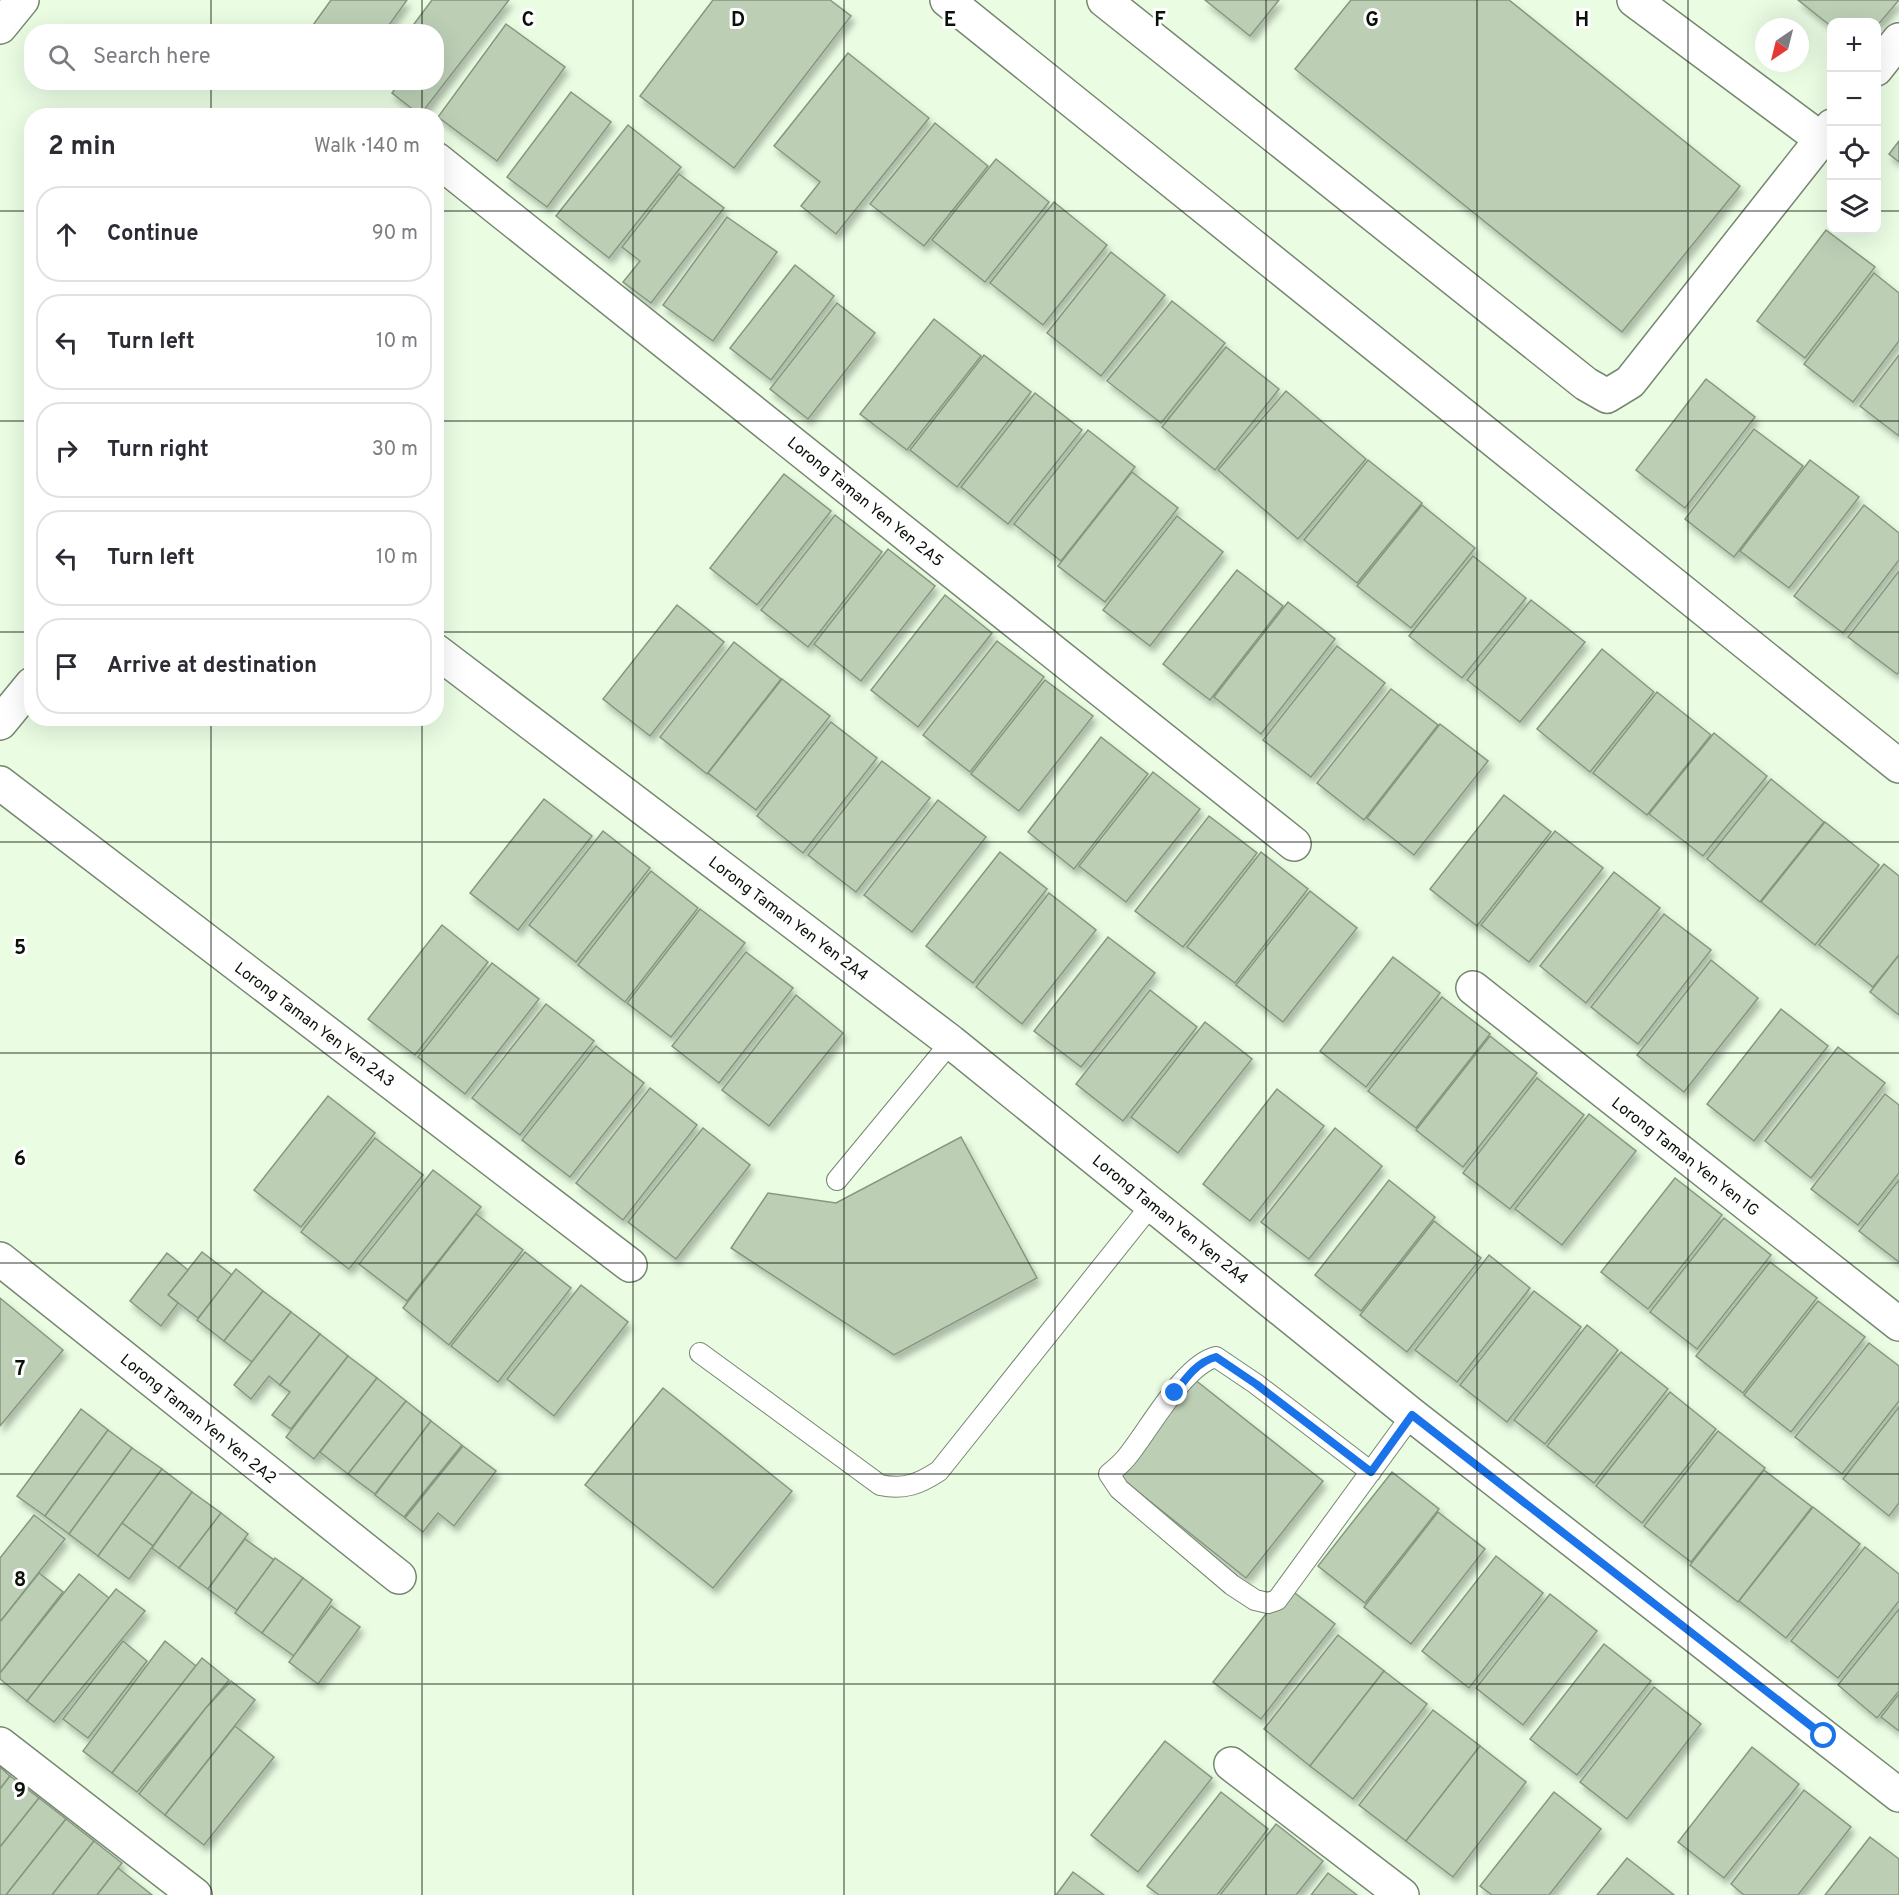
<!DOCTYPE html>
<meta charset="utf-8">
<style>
body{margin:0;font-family:Overpass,sans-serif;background:#f2f2f3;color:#2b2b33}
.controls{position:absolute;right:18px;top:18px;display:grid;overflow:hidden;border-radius:12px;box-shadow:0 6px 24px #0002}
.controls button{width:54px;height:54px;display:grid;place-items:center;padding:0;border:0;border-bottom:2px solid #e1e1e2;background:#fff;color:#2b2b33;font:30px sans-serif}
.compass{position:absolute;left:1755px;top:18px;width:54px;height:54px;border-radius:50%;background:#fff;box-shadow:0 6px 24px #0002;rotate:215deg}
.stop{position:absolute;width:18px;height:18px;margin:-14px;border:4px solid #1a73e8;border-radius:50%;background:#fff}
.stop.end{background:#1a73e8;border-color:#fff;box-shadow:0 2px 6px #0008}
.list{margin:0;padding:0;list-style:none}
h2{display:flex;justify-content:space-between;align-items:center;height:78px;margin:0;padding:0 24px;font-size:26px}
h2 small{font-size:20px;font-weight:400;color:#7c7c81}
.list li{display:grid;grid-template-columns:39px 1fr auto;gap:18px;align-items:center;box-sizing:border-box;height:96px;margin:0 12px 12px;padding:0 12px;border:2px solid #e1e1e2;border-radius:24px}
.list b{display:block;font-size:22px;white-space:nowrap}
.list em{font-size:20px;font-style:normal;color:#7c7c81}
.icon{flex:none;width:33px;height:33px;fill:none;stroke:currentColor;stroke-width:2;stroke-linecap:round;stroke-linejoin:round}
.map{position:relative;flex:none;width:1899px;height:1895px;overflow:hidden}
.search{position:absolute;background:#fff;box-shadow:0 6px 24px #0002;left:24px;top:24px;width:420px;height:66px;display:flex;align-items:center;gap:15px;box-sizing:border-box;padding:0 21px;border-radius:24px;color:#7c7c81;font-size:22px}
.panel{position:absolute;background:#fff;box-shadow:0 6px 24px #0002;left:24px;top:108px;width:420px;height:618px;border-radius:24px}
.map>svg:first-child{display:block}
</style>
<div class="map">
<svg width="1899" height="1895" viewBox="0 0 1899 1895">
<defs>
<filter id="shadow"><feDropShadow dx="3.5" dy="6" stdDeviation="3" flood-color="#0004"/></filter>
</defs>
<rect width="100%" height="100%" fill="#eafde3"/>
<g fill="#bccfb5" stroke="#86977f" stroke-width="1.5" filter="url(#shadow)">
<polygon points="331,0 407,0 384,32 308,32"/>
<polygon points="432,0 509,0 420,115 392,93 400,82 436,82 436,32 408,32"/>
<polygon points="713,0 830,0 851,16 734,168 640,96"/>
<polygon points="1205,0 1279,0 1250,36"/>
<polygon points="1351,0 1509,0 1740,186 1622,332 1295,69"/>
<polygon points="1798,0 1899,0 1876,27 1876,22 1832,22 1832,27"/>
<polygon points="506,24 565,67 497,161 438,117"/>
<polygon points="848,53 929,118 836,234 801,206 820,182 774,146"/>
<polygon points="571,92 611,122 547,207 507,177"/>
<polygon points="935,123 988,166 924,246 870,204"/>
<polygon points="628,125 681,167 609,258 556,216"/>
<polygon points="1899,141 1899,162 1889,154"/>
<polygon points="996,159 1049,202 985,282 932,240"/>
<polygon points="679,174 724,208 651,303 623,282 640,261 622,247"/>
<polygon points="1054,202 1107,245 1043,325 990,283"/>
<polygon points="727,217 777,252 713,341 663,305"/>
<polygon points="1826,230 1875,267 1805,358 1757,321"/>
<polygon points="1111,252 1165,295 1101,376 1047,333"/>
<polygon points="795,265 834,296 771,380 730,348"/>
<polygon points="1874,273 1899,293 1899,341 1853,402 1804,364"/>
<polygon points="1172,301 1225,343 1161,423 1107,381"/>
<polygon points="837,303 875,333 808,419 770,389"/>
<polygon points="934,319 981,356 907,450 860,414"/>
<polygon points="1226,347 1279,389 1215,470 1162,427"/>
<polygon points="984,355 1031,392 957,487 910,450"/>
<polygon points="1899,355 1899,436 1860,406"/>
<polygon points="1706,379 1755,417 1685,508 1636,470"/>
<polygon points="1286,391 1366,459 1298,539 1218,470"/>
<polygon points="1035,393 1082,430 1008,524 961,487"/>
<polygon points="1754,429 1803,466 1734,557 1685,519"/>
<polygon points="1088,430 1135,467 1061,561 1014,524"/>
<polygon points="1368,460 1422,503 1357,583 1304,540"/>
<polygon points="1810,460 1859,497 1789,588 1740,551"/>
<polygon points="1132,472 1178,508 1105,602 1058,566"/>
<polygon points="784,474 831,511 757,605 710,568"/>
<polygon points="1422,505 1475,548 1411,628 1357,586"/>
<polygon points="1864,505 1899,533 1899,560 1843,633 1794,596"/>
<polygon points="835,515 882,552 808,647 761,610"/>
<polygon points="1177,516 1223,552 1150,646 1103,610"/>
<polygon points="888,549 935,586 861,681 814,644"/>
<polygon points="1473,556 1526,598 1462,678 1409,636"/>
<polygon points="1237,570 1283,606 1210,700 1163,664"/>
<polygon points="1899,571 1899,672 1897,674 1848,637"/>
<polygon points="945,595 992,633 918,727 871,690"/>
<polygon points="1531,600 1585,642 1520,722 1467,680"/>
<polygon points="1288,602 1335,639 1261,734 1214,697"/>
<polygon points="677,605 724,642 650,736 603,699"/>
<polygon points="997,641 1044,677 970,772 923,735"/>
<polygon points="734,642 781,679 707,774 660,737"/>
<polygon points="1337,646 1385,683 1311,777 1263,740"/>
<polygon points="1602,649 1654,692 1590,772 1537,729"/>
<polygon points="782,679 830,716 756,810 708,773"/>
<polygon points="1045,680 1093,716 1019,811 971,774"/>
<polygon points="1391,689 1438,725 1364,820 1317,783"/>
<polygon points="1657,692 1711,735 1647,815 1593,773"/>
<polygon points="831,722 877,758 803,853 757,816"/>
<polygon points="1440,724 1488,761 1414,855 1367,818"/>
<polygon points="1714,733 1767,776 1703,856 1649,814"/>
<polygon points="1101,737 1148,774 1074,869 1028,832"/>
<polygon points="882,761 930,798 856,892 808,855"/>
<polygon points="1153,772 1200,809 1126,902 1079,866"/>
<polygon points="1771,779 1824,822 1760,902 1707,859"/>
<polygon points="1504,795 1551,832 1477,926 1430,889"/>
<polygon points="544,799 592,836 518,930 470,893"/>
<polygon points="938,800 986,837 912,932 864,895"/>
<polygon points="1209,816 1257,853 1183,947 1135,911"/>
<polygon points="1825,822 1879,865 1815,945 1761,902"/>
<polygon points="603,831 650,868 576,962 529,925"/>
<polygon points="1555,831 1603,868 1529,962 1481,925"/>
<polygon points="1000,852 1047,889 973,983 926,946"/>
<polygon points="1261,852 1308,889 1235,983 1187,947"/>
<polygon points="1884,864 1899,876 1899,955 1873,987 1819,945"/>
<polygon points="651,871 698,908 625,1002 578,965"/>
<polygon points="1614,872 1660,908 1586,1003 1540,966"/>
<polygon points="1310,891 1357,928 1283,1022 1236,985"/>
<polygon points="1049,893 1096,930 1022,1024 976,987"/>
<polygon points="700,909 745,943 671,1037 627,1003"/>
<polygon points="1664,914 1711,950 1638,1044 1591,1007"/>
<polygon points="442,925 488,962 415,1055 368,1019"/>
<polygon points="1108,937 1155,973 1081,1067 1034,1031"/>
<polygon points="746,952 793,988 719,1083 672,1046"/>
<polygon points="1899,955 1899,1015 1870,992"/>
<polygon points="1393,957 1440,993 1366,1087 1320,1051"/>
<polygon points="1711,960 1758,998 1684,1092 1637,1055"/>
<polygon points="492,963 539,999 465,1094 418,1057"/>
<polygon points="1150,990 1197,1027 1123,1121 1076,1084"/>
<polygon points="796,995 843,1033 769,1126 722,1090"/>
<polygon points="1442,997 1490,1034 1416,1128 1368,1091"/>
<polygon points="546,1004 594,1041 520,1135 472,1098"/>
<polygon points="1781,1009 1828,1046 1754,1141 1707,1104"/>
<polygon points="1205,1022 1252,1059 1178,1153 1131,1117"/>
<polygon points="1490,1036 1537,1073 1463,1167 1416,1130"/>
<polygon points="596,1046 644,1083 570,1177 522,1140"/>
<polygon points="1838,1047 1885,1083 1811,1178 1765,1141"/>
<polygon points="1537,1078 1584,1115 1510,1209 1463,1173"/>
<polygon points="650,1088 697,1125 623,1220 576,1183"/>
<polygon points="1277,1089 1324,1126 1250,1221 1203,1184"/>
<polygon points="1885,1094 1899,1105 1899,1173 1858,1225 1811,1189"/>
<polygon points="328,1096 375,1133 301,1227 254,1190"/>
<polygon points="1589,1114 1636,1151 1562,1245 1515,1209"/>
<polygon points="703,1128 750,1165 676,1259 628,1222"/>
<polygon points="1335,1128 1382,1166 1309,1259 1261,1222"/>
<polygon points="961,1137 1037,1278 894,1355 731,1248 768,1193 836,1203"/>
<polygon points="375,1138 423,1175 349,1269 301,1232"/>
<polygon points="433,1170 481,1207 407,1301 359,1264"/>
<polygon points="1675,1178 1722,1215 1648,1309 1601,1272"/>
<polygon points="1389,1180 1435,1217 1361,1311 1315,1275"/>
<polygon points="1899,1180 1899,1262 1859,1231"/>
<polygon points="476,1214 523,1250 449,1345 403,1308"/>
<polygon points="1724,1218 1771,1255 1697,1349 1650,1312"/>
<polygon points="1434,1221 1481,1258 1407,1352 1360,1315"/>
<polygon points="202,1252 232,1275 198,1318 168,1295"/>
<polygon points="525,1252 571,1288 498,1382 451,1346"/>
<polygon points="167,1253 188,1270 168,1295 178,1303 161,1326 130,1301"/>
<polygon points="1489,1255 1530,1288 1457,1382 1415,1350"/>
<polygon points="1770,1262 1817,1298 1743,1393 1696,1356"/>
<polygon points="236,1269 263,1291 224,1341 197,1320"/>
<polygon points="581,1285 628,1322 554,1416 507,1379"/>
<polygon points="263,1291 291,1312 252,1362 224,1341"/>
<polygon points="1534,1291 1581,1327 1507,1422 1460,1385"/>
<polygon points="0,1298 63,1350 0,1426"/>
<polygon points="1818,1301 1865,1337 1791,1432 1744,1395"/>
<polygon points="291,1312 320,1334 280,1385 269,1376 251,1399 234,1385"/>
<polygon points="1587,1325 1618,1350 1545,1444 1514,1420"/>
<polygon points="320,1334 348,1356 291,1429 272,1415 290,1392 280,1385"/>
<polygon points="1869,1343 1899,1366 1899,1401 1842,1474 1795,1437"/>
<polygon points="1621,1352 1668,1389 1594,1483 1547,1446"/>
<polygon points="348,1356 377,1378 314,1459 286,1437"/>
<polygon points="377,1378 406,1401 348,1474 320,1452"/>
<polygon points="1194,1379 1323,1481 1246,1578 1117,1475"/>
<polygon points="663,1388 792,1491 713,1588 585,1485"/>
<polygon points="1670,1392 1716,1429 1642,1523 1596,1486"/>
<polygon points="406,1401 431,1421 375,1494 348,1474"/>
<polygon points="1899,1407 1899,1503 1889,1516 1843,1479"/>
<polygon points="81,1409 108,1430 45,1516 17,1496"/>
<polygon points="431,1421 462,1445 404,1517 375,1495"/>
<polygon points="108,1430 132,1448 69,1534 45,1516"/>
<polygon points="1718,1431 1765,1468 1691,1562 1644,1526"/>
<polygon points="463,1446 496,1471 454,1526 438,1513 423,1532 405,1518"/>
<polygon points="132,1448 162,1469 98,1556 69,1534"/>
<polygon points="162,1469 192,1492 153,1546 122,1523"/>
<polygon points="1764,1470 1812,1507 1738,1602 1690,1565"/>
<polygon points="1392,1472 1439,1509 1365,1603 1318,1566"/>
<polygon points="192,1492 221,1513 179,1568 152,1548"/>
<polygon points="1813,1507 1860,1544 1786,1638 1739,1601"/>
<polygon points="1438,1512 1485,1549 1411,1644 1364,1607"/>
<polygon points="221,1513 248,1534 208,1589 179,1568"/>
<polygon points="34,1515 65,1539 0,1622 0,1558"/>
<polygon points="122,1523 153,1546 129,1579 98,1556"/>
<polygon points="245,1539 274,1560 237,1610 208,1589"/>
<polygon points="1865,1547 1899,1574 1899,1601 1838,1678 1791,1641"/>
<polygon points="1496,1556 1543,1593 1469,1688 1422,1651"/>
<polygon points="275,1558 303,1578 262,1633 235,1613"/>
<polygon points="39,1573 63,1592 0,1673 0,1622"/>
<polygon points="79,1574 109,1598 27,1701 0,1679 0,1673"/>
<polygon points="303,1578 332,1600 294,1656 262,1633"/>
<polygon points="1287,1587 1335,1624 1261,1719 1213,1682"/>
<polygon points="116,1589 145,1611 54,1722 27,1701"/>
<polygon points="1550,1594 1597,1631 1523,1725 1476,1688"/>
<polygon points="331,1606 360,1627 318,1684 289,1662"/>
<polygon points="1899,1609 1899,1691 1877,1718 1838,1685"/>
<polygon points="1338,1635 1384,1671 1310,1766 1264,1729"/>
<polygon points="123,1641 147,1661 88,1738 63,1719"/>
<polygon points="165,1641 196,1666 112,1773 83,1751"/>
<polygon points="1604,1644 1651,1681 1577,1775 1530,1739"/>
<polygon points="202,1658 229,1680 137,1792 112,1773"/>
<polygon points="1384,1671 1427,1704 1353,1799 1310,1766"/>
<polygon points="231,1681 255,1700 165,1815 139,1794 205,1709"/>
<polygon points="1654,1687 1701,1724 1627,1819 1580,1782"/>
<polygon points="1899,1694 1899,1731 1881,1717"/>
<polygon points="1433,1710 1480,1746 1406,1841 1359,1805"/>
<polygon points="235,1726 274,1757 204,1845 165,1815"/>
<polygon points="1165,1741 1212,1778 1138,1872 1091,1835"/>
<polygon points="1480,1746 1526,1782 1453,1877 1406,1841"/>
<polygon points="1752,1747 1799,1784 1724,1878 1678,1842"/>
<polygon points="0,1767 10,1776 0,1789"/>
<polygon points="10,1776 39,1798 0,1847 0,1789"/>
<polygon points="1804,1790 1851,1827 1798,1895 1744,1895 1731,1884"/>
<polygon points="1221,1792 1268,1829 1217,1895 1159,1895 1147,1886"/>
<polygon points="1554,1792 1601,1829 1549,1895 1492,1895 1480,1886"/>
<polygon points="39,1798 66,1819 6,1895 0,1895 0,1847"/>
<polygon points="66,1819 94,1841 52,1895 6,1895"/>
<polygon points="1276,1824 1323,1861 1296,1895 1220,1895"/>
<polygon points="1870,1837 1899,1859 1899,1895 1825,1895"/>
<polygon points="94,1841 122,1863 118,1868 97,1895 52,1895"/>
<polygon points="1627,1858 1674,1895 1597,1895"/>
<polygon points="118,1868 152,1895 97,1895"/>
<polygon points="1073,1872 1104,1895 1056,1895"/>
<polygon points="1328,1873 1357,1895 1311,1895"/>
</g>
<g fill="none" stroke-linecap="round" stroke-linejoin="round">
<g stroke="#768770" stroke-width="22">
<g id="service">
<polyline points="837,1180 951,1042"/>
<path d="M700,1353L880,1485C905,1490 919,1484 939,1471L1152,1204"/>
<path d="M1371,1472L1256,1384L1216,1357C1183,1365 1148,1432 1126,1458C1121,1464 1115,1469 1109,1474L1119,1489L1232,1585L1255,1600L1268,1603L1277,1600L1412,1415"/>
</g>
</g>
<g stroke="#768770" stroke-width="36">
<g id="minor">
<polyline points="947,0 1899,766"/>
<polyline points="1104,0 1586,384 1607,396 1630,382 1832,126"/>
<polyline points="1634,0 1821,139"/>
<polyline points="0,27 22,0"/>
<polyline points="1876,69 1899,40"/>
<polyline points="436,159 1294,844"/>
<polyline points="436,651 951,1042 1412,1415 1899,1795"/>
<polyline points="0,723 32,684"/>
<polyline points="0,783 630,1265"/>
<polyline points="1473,988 1899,1324"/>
<polyline points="0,1259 399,1577"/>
<polyline points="0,1744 195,1895"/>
<polyline points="1231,1764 1402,1895"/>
</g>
</g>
<use href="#service" stroke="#fff" stroke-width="20"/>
<use href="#minor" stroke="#fff" stroke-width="33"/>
</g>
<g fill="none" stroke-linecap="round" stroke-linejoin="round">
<path stroke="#1a73e8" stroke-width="8" d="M1175,1393C1186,1378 1197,1362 1216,1357L1256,1384L1371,1472L1412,1415L1824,1736"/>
</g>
<path fill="none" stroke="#0a1108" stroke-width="1.5" stroke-opacity="0.55" d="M211,0V32M422,0V32M633,0V1895M844,0V1895M1055,0V1895M1266,0V1895M1477,0V1895M1688,0V1895M211,82V116M422,82V116M0,211H32M436,211H1832M1876,211H1899M0,421H32M436,421H1899M0,632H32M436,632H1899M211,718V1895M422,718V1895M0,842H1899M0,1053H1899M0,1263H1899M0,1474H1899M0,1684H1899"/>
<g text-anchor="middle" stroke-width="6" stroke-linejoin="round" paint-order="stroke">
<g font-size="16" fill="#0a1108" stroke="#fff">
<text transform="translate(866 501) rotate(39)" y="6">Lorong Taman Yen Yen 2A5</text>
<text transform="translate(789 918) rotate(37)" y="6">Lorong Taman Yen Yen 2A4</text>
<text transform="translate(315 1024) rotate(37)" y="6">Lorong Taman Yen Yen 2A3</text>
<text transform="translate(1686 1156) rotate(38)" y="6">Lorong Taman Yen Yen 1G</text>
<text transform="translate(1171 1219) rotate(39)" y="6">Lorong Taman Yen Yen 2A4</text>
<text transform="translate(199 1418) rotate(39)" y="6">Lorong Taman Yen Yen 2A2</text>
</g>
</g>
<g font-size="20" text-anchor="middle" font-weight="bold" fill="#0a1108" stroke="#fff" stroke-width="6" stroke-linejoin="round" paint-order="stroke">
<text x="528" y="26">C</text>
<text x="738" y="26">D</text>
<text x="950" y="26">E</text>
<text x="1160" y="26">F</text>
<text x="1372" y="26">G</text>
<text x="1582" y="26">H</text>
<text x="20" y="954">5</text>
<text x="20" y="1165">6</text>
<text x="20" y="1375">7</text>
<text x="20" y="1586">8</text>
<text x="20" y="1797">9</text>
</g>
</svg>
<div class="controls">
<button>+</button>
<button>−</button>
<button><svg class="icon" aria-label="locate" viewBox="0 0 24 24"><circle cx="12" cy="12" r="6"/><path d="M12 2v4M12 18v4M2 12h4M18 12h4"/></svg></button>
<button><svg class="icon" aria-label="layers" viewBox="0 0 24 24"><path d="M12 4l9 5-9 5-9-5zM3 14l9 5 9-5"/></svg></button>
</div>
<svg class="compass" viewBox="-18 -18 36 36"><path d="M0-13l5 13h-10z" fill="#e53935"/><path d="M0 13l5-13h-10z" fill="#7c7c81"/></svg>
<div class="stop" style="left:1824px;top:1736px"></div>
<div class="stop end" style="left:1175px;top:1393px"></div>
<div class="search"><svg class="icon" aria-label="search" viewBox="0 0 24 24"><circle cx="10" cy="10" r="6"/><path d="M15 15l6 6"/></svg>Search here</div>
<section class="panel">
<h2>2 min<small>Walk · 140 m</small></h2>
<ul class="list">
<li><svg class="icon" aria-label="ahead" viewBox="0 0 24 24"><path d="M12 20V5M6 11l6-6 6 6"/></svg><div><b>Continue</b></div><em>90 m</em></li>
<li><svg class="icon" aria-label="left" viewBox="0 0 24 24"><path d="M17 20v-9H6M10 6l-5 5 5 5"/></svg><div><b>Turn left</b></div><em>10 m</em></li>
<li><svg class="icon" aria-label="right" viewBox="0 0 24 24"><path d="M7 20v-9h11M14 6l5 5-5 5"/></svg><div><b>Turn right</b></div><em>30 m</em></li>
<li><svg class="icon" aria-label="left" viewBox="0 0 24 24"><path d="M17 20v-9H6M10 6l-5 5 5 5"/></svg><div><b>Turn left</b></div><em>10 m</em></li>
<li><svg class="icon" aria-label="arrive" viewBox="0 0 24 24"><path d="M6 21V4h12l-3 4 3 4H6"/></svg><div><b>Arrive at destination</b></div></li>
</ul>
</section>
</div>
